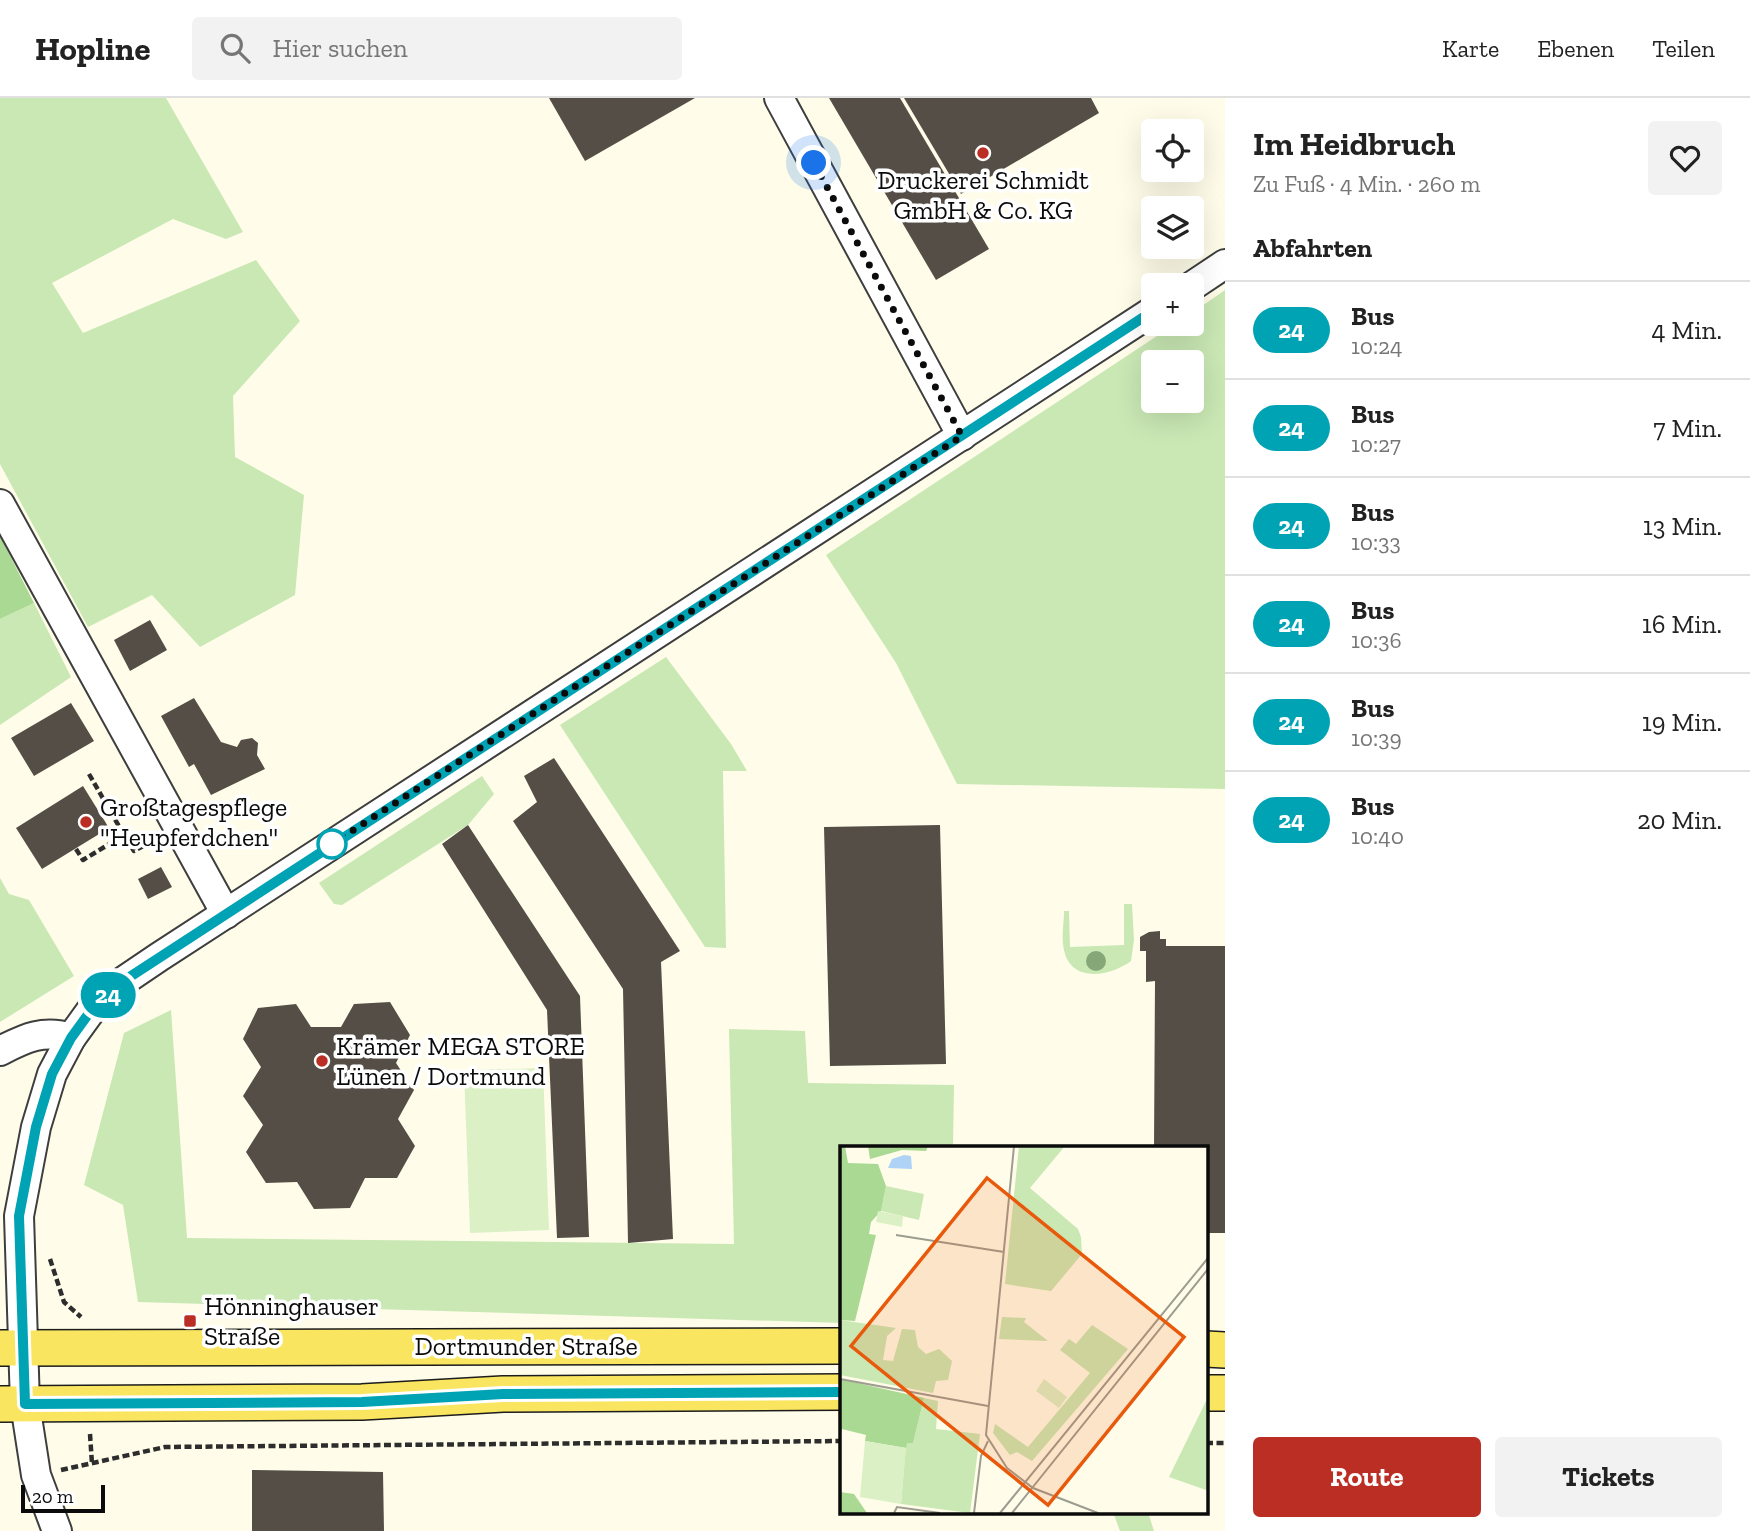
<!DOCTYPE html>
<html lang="de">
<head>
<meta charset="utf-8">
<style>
  body { margin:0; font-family:"Zilla Slab",serif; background:#f2f2f2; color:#222; height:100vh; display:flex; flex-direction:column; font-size:26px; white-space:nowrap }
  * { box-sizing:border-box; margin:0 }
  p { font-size:23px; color:#767676 }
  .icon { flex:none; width:38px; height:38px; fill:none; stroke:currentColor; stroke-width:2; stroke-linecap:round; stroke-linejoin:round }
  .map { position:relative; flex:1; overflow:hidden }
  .panel { display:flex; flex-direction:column; background:#fff; width:525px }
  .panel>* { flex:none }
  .badge { padding:0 14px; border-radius:23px; font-size:24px; line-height:46px }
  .tools { position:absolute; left:1141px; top:21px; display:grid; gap:14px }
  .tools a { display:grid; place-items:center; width:63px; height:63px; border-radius:7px; background:#fff; box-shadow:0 7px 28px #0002; font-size:35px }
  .scale { position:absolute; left:21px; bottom:18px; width:84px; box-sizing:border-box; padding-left:7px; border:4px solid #0b0b0b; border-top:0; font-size:19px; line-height:24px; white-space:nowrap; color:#0b0b0b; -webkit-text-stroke:5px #fff; paint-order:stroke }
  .you { position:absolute; width:35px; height:35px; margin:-18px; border:5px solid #fff; border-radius:50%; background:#1a73e8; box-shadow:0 0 0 10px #1a73e833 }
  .map>.badge { position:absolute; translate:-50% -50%; box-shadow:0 0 0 4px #fff }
  h2 { padding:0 28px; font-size:26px; line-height:63px }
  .round { display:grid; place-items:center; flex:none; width:74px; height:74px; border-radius:7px; background:#f2f2f2 }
  .head { display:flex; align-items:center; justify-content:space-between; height:119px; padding:0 28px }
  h1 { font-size:33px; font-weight:700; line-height:52px }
  .button { display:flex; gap:14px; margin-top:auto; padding:14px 28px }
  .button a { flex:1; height:80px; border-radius:7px; background:#ba2e24; color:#fff; font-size:28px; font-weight:700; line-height:80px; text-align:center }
  .button a+a { background:#f2f2f2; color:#222 }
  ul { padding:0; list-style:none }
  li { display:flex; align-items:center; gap:21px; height:98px; padding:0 28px; border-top:2px solid #e0e0e0 }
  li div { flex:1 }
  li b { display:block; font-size:26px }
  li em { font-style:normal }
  li .badge { min-width:77px; font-weight:700; text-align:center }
  header { display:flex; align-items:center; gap:42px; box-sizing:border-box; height:98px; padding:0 35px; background:#fff; border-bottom:2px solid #e0e0e0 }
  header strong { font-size:33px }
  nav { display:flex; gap:38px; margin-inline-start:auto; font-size:24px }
  .search { width:490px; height:63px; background:#f2f2f2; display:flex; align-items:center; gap:18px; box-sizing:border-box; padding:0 24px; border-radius:7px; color:#767676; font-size:26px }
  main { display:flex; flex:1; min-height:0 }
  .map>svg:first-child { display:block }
</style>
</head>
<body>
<header>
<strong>Hopline</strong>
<div class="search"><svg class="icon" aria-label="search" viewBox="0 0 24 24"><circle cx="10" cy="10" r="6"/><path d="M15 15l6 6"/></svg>Hier suchen</div>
<nav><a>Karte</a><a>Ebenen</a><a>Teilen</a></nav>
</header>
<main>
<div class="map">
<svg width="1225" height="1433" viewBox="0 0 1225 1433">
  <rect width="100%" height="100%" fill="#fffde9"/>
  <g fill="#c9e8b4" fill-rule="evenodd">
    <path d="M 0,0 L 166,0 L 243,134 L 226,141 L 173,121 L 52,185 L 83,235 L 256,162 L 300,223 L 233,298 L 235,359 L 304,397 L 295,497 L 200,549 L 152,497 L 88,529 L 0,366 Z"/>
    <path d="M 1225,192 L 1225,691 L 957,686 L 896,565 L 826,457 L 1175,226 L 1192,226 L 1192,215 ZM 1192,264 L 1192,303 L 1153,303 L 1153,264 Z"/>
    <path d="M 34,505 L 71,579 L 0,627 L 0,521 Z"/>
    <path d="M 666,559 L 731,646 L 747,673 L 723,673 L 726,850 L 705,849 L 560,627 Z"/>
    <path d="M 482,678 L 494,696 L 468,727 L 342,807 L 334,806 L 319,785 Z"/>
    <path d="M 0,780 L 9,796 L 29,802 L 74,878 L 0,924 Z"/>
    <path d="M 1124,806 L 1132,806 L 1134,842 L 1131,863 C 1111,878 1071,886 1064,852 C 1061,840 1064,825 1064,813 L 1069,813 L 1070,849 L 1124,847 Z"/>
    <path d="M 171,912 L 187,1140 L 734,1146 L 729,931 L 805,933 L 808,985 L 954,987 L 953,1050 L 842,1050 L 842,1225 L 138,1204 L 123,1107 L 84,1087 L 124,935 Z"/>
    <path d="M 1113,1414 L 1148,1414 L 1154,1433 L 1120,1433 Z"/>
  </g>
  <path fill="#aad993" d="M 0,438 L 34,505 L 0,521 Z"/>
  <path fill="#dcf0c6" d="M 543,970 L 549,1132 L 470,1135 L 464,972 Z"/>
  <g fill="#544e47">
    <path d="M 549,0 L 695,0 L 585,63 Z"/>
    <path d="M 829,0 L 900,0 L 989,151 L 936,182 Z"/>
    <path d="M 904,0 L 1091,0 L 1099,15 L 961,96 Z"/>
    <path d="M 150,522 L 167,552 L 130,573 L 114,542 Z"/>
    <path d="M 194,600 L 221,644 L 237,649 L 241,642 L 252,640 L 258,645 L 257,657 L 265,671 L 211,697 L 194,666 L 189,669 L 161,618 Z"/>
    <path d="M 71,605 L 94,643 L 34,678 L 11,640 Z"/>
    <path d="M 554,660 L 680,853 L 661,864 L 673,1141 L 628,1145 L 623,891 L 513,723 L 537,704 L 524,678 Z"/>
    <path d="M 83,688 L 109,730 L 42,771 L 16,730 Z"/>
    <path d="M 468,727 L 580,898 L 589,1139 L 557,1140 L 547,912 L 442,746 Z"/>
    <path d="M 940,727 L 946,966 L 830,968 L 824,729 Z"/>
    <path d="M 161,769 L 172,789 L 148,801 L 138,781 Z"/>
    <path d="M 1160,833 L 1160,841 L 1166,841 L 1166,848 L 1225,848 L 1225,1135 L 1206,1135 L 1206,1050 L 1154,1050 L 1155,883 L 1146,884 L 1146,853 L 1140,853 L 1140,839 L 1149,834 Z"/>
    <path d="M 390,904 L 410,937 L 396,965 L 414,992 L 398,1021 L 415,1048 L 397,1080 L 365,1080 L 350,1110 L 314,1111 L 297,1084 L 266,1085 L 246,1054 L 263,1027 L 243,998 L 261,969 L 243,941 L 258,910 L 296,906 L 311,929 L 341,929 L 354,906 Z"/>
    <path d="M 252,1372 L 383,1374 L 384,1433 L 252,1433 Z"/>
  </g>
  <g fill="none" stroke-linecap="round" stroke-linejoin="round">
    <defs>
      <g id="minor">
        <path d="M 779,0 L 962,338"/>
        <path d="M 1192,188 L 1225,166"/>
        <path d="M 0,406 L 226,816"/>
        <path d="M 0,953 C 25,940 44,931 71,940"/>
        <path d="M 57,1433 L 36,1377 L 25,1306 L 19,1118 L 36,1029 L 52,976 L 71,940 L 92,911 L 125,882 L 159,859 L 1153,213"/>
      </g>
      <g id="major">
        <path d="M 0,1250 L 842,1248"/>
        <path d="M 1206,1251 L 1225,1252"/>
        <path d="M 1206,1295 L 1225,1295"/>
        <path d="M 0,1306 L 362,1304 L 503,1296 L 842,1294"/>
      </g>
    </defs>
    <use href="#minor" stroke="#3e3e3e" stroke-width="32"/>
    <use href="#major" stroke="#1c1c1c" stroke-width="38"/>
    <g stroke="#2d2d2d" stroke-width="4.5" stroke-dasharray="7 3.5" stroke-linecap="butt">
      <path d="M 89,676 L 124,737"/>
      <path d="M 76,751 L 83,762 L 124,737 L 134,753 L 149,745"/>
      <path d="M 50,1161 L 64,1204 L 81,1219"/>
      <path d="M 90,1336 L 92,1366"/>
      <path d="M 1206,1345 L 1225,1345"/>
      <path d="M 61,1372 L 165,1349 L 842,1343"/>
    </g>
    <use href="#minor" stroke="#fff" stroke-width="28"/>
    <use href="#major" stroke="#f9e55f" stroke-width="35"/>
  </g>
  <circle fill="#86a878" cx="1096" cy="863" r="10"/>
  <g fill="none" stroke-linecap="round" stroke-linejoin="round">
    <defs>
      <path id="line" d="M 842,1294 L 503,1296 L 362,1304 L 25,1306 L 19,1118 L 36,1029 L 52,976 L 71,940 L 92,911 L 125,882 L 1153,213"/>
    </defs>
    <use href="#line" stroke="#fff" stroke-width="16"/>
    <use href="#line" stroke="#00a3b4" stroke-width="10"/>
    <path stroke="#0b0b0b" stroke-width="7" stroke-dasharray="0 12.6" d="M 332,746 L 962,338 L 814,65"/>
  </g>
  <g fill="#ba2e24" stroke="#fff" stroke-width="2.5">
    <circle cx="983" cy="55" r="7"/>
    <circle cx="86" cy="724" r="7"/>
    <circle cx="322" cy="963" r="7"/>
    <rect x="183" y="1216" width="14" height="14" rx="3.5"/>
  </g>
  <circle fill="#fff" stroke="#00a3b4" stroke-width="3.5" cx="332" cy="746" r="14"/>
  <g text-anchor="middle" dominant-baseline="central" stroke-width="7" stroke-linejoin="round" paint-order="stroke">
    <g font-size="26" fill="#0b0b0b" stroke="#fff" text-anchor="start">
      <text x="983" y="82" text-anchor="middle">Druckerei Schmidt<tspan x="983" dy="30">GmbH &amp; Co. KG</tspan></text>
      <text x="100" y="709">Großtagespflege<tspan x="100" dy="30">"Heupferdchen"</tspan></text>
      <text x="336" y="948">Krämer MEGA STORE<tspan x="336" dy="30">Lünen / Dortmund</tspan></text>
      <text x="204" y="1208">Hönninghauser<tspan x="204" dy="30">Straße</tspan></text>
    </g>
    <g font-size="26" fill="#0b0b0b" stroke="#fff">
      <text x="526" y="1248">Dortmunder Straße</text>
    </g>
  </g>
  <g transform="translate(840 1048)">
    <rect width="368" height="368" fill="#fffde9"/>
    <path d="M 179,0 L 225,0 L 190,42 L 238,83 L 241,91 L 242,108 L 211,145 L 165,138 ZM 46,40 L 84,48 L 79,74 L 41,65 ZM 162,171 L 186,172 L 184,176 L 208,195 L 159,193 ZM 0,174 L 56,182 L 47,190 L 43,214 L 53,215 L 62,183 L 75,184 L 78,201 L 86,208 L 99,203 L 112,215 L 108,234 L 96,235 L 93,247 L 0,229 ZM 252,179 L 288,203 L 192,315 L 177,306 L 170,309 L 153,287 L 155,278 L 188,301 L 250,227 L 220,204 L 229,193 L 236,198 ZM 84,252 L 98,255 L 96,283 L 140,288 L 130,367 L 61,358 L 66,297 L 73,297 ZM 367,253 L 368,341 L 366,344 L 329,331 Z" fill="#c9e8b4"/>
    <path d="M 0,0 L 5,0 L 8,17 L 38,18 L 46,40 L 41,65 L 31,76 L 29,88 L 36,89 L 15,175 L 0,174 ZM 28,0 L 88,0 L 86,5 L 62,4 L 30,13 ZM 0,233 L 84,252 L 73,297 L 67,297 L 66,302 L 25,295 L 26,289 L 2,283 L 0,290 ZM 0,346 L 14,348 L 27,367 L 0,367 Z" fill="#aad993"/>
    <path d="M 38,65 L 63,70 L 62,81 L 36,76 ZM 204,233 L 227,251 L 219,262 L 196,245 ZM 25,295 L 66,302 L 61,358 L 20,351 Z" fill="#dcf0c6"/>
    <path d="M 64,9 L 71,10 L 72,23 L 48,22 L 52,13 Z" fill="#aed3f6"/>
    <path fill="none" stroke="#9d9c90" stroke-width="2" d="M 174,0 L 146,289 L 167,322 L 193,342 L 258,367M 56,89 L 164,106M 0,233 L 148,260M 54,367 L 57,361 L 100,367M 134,367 L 141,310 L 148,295M 160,367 L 368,112M 172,367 L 368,123"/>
    <path fill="#e8590c" fill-opacity="0.15" stroke="#e8590c" stroke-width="3.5" d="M 147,32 L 344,191 L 208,359 L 11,200 Z"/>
    <rect width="368" height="368" fill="none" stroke="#0b0b0b" stroke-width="3.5"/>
  </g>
</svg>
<div class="tools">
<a><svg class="icon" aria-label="locate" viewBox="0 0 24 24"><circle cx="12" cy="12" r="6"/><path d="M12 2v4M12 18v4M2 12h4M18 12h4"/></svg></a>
<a><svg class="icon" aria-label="layers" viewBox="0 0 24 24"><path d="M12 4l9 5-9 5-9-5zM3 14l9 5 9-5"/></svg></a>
<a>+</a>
<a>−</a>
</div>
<div class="scale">20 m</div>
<div class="you" style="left:814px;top:65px"></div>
<b class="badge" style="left:108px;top:897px;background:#00a3b4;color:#fff">24</b>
</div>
<section class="panel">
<div class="head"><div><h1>Im Heidbruch</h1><p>Zu Fuß · 4 Min. · 260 m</p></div><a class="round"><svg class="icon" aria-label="heart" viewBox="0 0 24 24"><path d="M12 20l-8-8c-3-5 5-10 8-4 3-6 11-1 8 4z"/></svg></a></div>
<h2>Abfahrten</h2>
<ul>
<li><span class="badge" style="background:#00a3b4;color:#fff">24</span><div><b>Bus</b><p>10:24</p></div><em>4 Min.</em></li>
<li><span class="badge" style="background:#00a3b4;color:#fff">24</span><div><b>Bus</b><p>10:27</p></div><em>7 Min.</em></li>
<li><span class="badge" style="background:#00a3b4;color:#fff">24</span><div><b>Bus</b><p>10:33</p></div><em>13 Min.</em></li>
<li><span class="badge" style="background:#00a3b4;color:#fff">24</span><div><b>Bus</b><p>10:36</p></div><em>16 Min.</em></li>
<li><span class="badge" style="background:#00a3b4;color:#fff">24</span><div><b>Bus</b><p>10:39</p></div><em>19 Min.</em></li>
<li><span class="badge" style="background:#00a3b4;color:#fff">24</span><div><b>Bus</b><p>10:40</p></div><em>20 Min.</em></li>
</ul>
<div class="button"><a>Route</a><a>Tickets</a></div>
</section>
</main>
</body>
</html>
